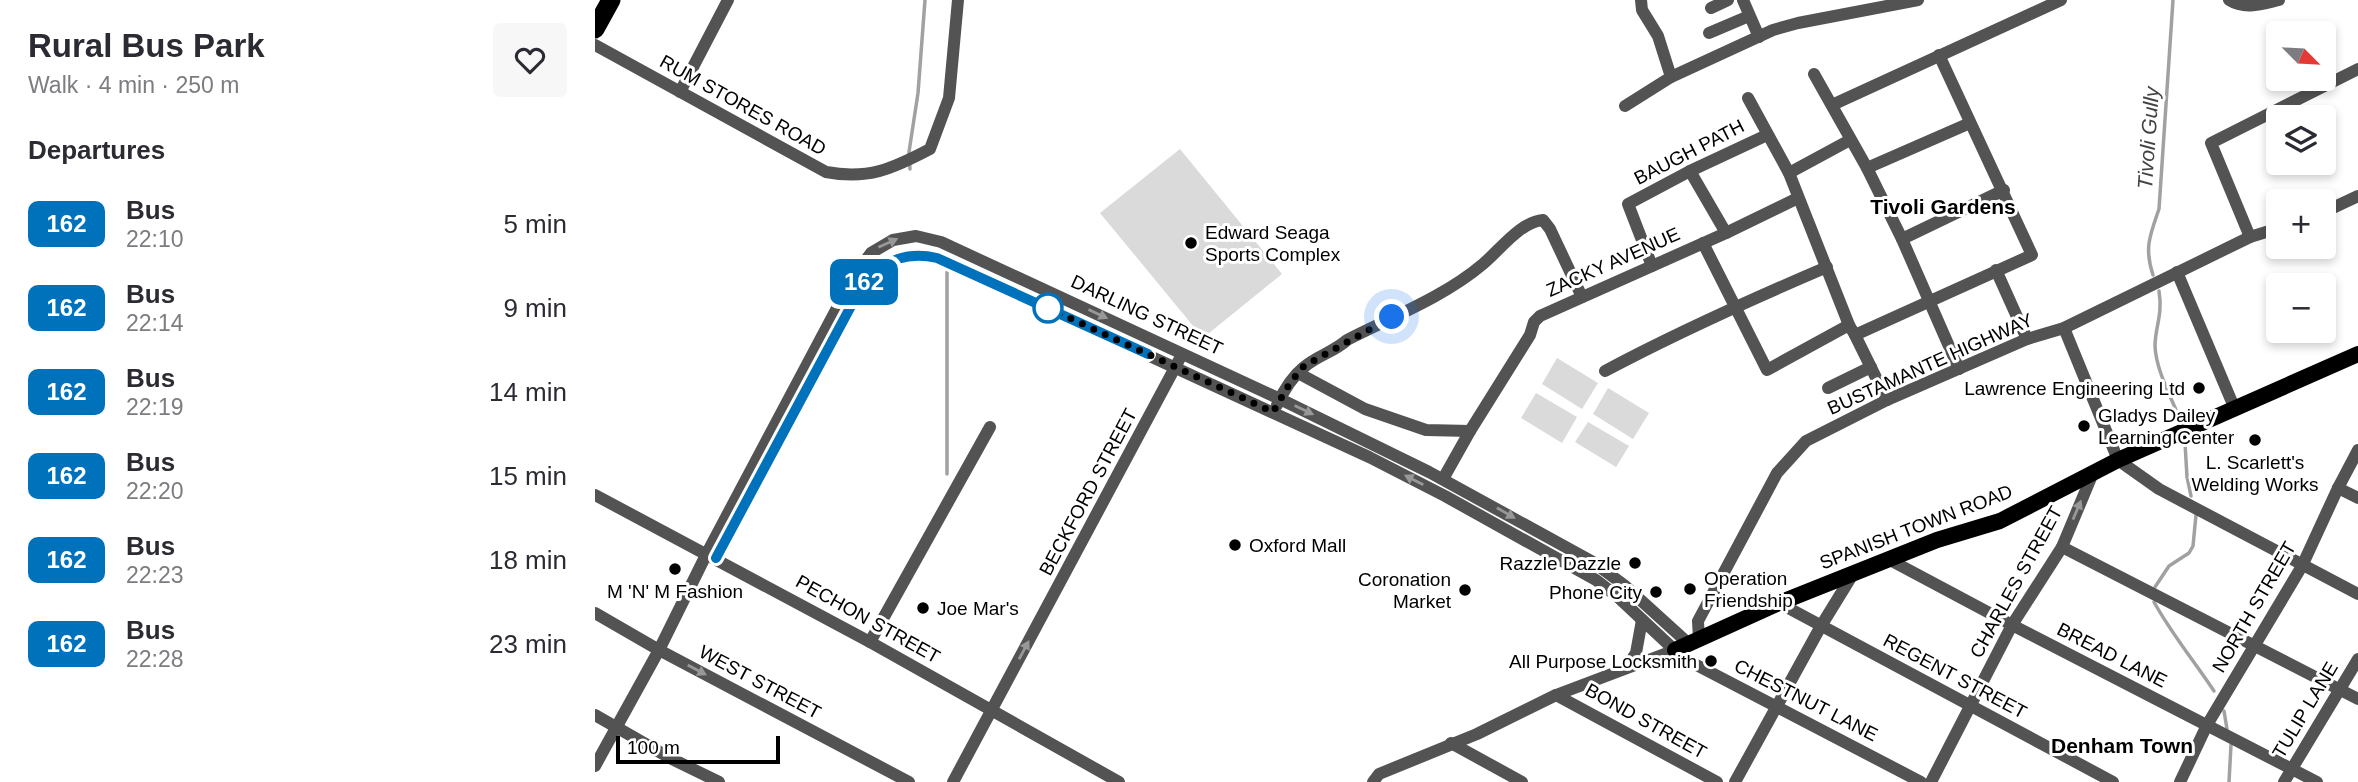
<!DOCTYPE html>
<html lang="en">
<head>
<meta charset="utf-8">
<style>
  body { margin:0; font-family:Arial,sans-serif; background:#f7f7f7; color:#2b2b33; height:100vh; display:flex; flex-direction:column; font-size:26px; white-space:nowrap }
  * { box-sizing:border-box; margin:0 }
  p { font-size:23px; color:#7c7c81 }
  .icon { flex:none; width:38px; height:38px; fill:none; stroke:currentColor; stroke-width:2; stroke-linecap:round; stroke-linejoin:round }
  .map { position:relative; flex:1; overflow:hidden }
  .details { display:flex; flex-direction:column; background:#fff; width:595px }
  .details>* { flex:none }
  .badge { padding:0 14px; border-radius:10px; font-size:24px; line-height:46px }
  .needle { width:46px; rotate:114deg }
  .buttons { position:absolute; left:1671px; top:21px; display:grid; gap:14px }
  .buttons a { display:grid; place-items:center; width:70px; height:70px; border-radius:7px; background:#fff; box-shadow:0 4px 10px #0003; font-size:35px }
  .scale { position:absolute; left:21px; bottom:18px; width:164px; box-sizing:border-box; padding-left:7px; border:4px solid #000; border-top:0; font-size:19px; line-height:24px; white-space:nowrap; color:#000; -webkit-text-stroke:5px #fff; paint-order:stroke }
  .you { position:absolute; width:35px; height:35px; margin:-18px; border:5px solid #fff; border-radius:50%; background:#1a73e8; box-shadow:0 0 0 10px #1a73e833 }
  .map>.badge { position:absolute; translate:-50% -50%; box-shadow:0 0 0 4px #fff }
  h2 { padding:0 28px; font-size:26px; line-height:63px }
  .round { display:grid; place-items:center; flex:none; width:74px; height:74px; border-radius:7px; background:#f7f7f7 }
  .overview { display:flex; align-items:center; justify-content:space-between; height:119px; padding:0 28px }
  h1 { font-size:33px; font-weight:700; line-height:52px }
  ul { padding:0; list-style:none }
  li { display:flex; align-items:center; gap:21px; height:84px; padding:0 28px }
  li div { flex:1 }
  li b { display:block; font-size:26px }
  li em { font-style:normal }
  li .badge { min-width:77px; font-weight:700; text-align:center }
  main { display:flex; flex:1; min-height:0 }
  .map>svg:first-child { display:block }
</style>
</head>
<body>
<main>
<section class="details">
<div class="overview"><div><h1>Rural Bus Park</h1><p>Walk · 4 min · 250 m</p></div><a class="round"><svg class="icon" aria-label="heart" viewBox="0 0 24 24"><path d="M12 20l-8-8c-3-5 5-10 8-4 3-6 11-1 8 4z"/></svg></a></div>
<h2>Departures</h2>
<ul>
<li><span class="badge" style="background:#0072bc;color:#fff">162</span><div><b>Bus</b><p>22:10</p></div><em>5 min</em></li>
<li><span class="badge" style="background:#0072bc;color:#fff">162</span><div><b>Bus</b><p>22:14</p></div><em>9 min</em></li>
<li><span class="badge" style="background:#0072bc;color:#fff">162</span><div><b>Bus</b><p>22:19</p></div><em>14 min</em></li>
<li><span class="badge" style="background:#0072bc;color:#fff">162</span><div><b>Bus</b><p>22:20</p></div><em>15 min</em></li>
<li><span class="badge" style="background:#0072bc;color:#fff">162</span><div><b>Bus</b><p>22:23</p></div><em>18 min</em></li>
<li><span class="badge" style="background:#0072bc;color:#fff">162</span><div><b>Bus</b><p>22:28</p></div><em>23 min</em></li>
</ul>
</section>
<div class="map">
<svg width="1763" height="782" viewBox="0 0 1763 782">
  <rect width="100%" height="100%" fill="#fff"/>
  <g fill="#dadada">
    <path d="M 585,149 L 687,274 L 608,338 L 505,213 Z"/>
    <path d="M 962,358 L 1003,383 L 987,409 L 947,384 Z"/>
    <path d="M 1013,388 L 1054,413 L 1038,439 L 998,414 Z"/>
    <path d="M 941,393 L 982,417 L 967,443 L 926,418 Z"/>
    <path d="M 993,422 L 1034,446 L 1021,467 L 980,442 Z"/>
  </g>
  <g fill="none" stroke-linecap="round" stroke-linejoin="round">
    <g stroke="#a1a1a1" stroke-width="3.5">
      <path d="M 315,169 L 314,152 L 323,93 L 330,0"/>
      <path d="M 1558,275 C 1549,248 1555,235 1564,209 L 1578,0"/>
      <path d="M 1564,291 C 1568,315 1560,327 1560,346 C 1561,371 1577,398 1585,420"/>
      <path d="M 1590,443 L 1592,477 L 1596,496"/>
      <path d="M 352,474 L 352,272"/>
      <path d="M 1560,587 L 1574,566 L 1594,553 L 1598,546 L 1601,515"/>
      <path d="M 1559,602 C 1576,633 1599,661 1619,691"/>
      <path d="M 1629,711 L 1632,729"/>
      <path d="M 1634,782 L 1636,745"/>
    </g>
    <g stroke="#535353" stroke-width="12">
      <path d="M 1046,0 L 1047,10 L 1063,36 L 1076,77"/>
      <path d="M 1148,0 L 1164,37"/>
      <path d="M 1634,0 C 1650,10 1667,4 1684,0"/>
      <path d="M 1116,8 L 1133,0"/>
      <path d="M 1114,33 L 1154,16"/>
      <path d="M 0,45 L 231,172 C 273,180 297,169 335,149 L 354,98 L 363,0"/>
      <path d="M 1219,74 L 1272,168 L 1307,239 L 1364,369"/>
      <path d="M 85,92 L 133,0"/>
      <path d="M 1153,98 L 1194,173 L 1254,325"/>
      <path d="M 1237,105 L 1466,0"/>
      <path d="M 1030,106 L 1076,77 L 1178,30 L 1203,23 L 1323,0"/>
      <path d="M 1272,168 L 1375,123"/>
      <path d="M 1095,171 L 1131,233"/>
      <path d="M 1194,173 L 1255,140"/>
      <path d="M 1729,212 L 1763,196"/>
      <path d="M 1655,237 L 1616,143 L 1763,69"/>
      <path d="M 1307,239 L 1409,190"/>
      <path d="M 1108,243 L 1172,370 L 1254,325 L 1260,335 L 1437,255 L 1344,55"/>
      <path d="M 1057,266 L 1033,204 L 1095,171 L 1172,135"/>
      <path d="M 1401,270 L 1432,339"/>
      <path d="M 1582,272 L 1639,407"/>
      <path d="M 1469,328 L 1523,460 L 1564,489 L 1763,594"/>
      <path d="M 1260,335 L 1292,400"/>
      <path d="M 1010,371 C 1083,332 1157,299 1232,267"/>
      <path d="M 703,373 L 770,409 L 831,430 L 875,431"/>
      <path d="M 1233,388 L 1276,367"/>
      <path d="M 682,405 C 688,392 697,377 708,368 C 721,356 739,352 752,340 C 797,317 849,297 888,264 C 905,250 925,222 948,220 L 955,229 L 987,297"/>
      <path d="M 848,479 L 875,431 L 935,335 L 939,322 L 945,316 L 1131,233 L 1203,198"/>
      <path d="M 1743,488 L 1763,498"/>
      <path d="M 0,495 L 275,642 L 524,782"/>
      <path d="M 1467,547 L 1763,699"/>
      <path d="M 121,558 L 270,280 L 289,264 L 302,258 L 318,255 L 342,258 L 774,457 L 850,496 L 1001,580 L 1023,597 L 1088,658 L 1326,782"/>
      <path d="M 1295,560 L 1417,625 L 1722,782"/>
      <path d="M 1184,603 L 1518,782"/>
      <path d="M 0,613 L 64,650 L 314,782"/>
      <path d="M 1104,640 L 1103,621 L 1182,473 L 1211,441 L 1292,400 L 1432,339 L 1469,328 L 1655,237 L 1684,228"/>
      <path d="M 275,642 L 395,427"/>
      <path d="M 1031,668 L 1041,653 L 1047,620"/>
      <path d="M 961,695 L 1122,782"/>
      <path d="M 0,715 L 75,758 L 124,782"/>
      <path d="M 856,743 L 927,782"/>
      <path d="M 0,766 L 64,650 L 112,553 L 259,276 L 276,253 L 298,240 L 321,236 L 346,242 L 685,399 L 834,472 L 998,562 L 1029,585 L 1094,644"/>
      <path d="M 358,782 L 584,360"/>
      <path d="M 778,782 L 784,774 L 882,734 L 961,695 L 1080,650"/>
      <path d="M 1140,782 L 1226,626 L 1258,574"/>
      <path d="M 1336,782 L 1417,625 L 1467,547 L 1498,473"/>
      <path d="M 1585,782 L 1612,725 L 1707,566 L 1743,488 L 1763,450"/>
      <path d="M 1689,782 L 1763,659"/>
    </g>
    <path stroke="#000" stroke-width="16" d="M 1080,650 L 1184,603 L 1342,540 L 1405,521 L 1523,460 L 1763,354"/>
    <path stroke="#000" stroke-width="19" d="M 0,29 L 16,0"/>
  </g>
  <defs><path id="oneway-solid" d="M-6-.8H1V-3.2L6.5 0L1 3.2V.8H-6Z" transform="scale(1.75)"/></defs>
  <g fill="#989898">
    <use href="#oneway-solid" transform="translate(293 243) rotate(-24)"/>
    <use href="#oneway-solid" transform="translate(503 314) rotate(25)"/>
    <use href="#oneway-solid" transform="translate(709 410) rotate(26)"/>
    <use href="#oneway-solid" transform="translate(819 480) rotate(-153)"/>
    <use href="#oneway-solid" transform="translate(1482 510) rotate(-67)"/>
    <use href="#oneway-solid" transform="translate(911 513) rotate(30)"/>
    <use href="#oneway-solid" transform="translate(429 650) rotate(-62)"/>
    <use href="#oneway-solid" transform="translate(102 670) rotate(28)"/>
  </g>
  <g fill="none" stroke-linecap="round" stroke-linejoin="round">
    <defs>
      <path id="line" d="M 121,558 L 270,280 C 291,260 313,251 342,258 L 553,354"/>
    </defs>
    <use href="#line" stroke="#fff" stroke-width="16"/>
    <use href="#line" stroke="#0072bc" stroke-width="10"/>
    <path stroke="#000" stroke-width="7" stroke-dasharray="0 12.6" d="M 453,308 L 678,412 L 695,383 L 709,366 L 797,317"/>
  </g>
  <g fill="#000" stroke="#fff" stroke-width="2.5">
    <circle cx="596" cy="243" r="7"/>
    <circle cx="1604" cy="388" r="7"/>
    <circle cx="1489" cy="426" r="7"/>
    <circle cx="1660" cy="440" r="7"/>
    <circle cx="640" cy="545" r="7"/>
    <circle cx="1040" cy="563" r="7"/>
    <circle cx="80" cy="569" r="7"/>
    <circle cx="1095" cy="589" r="7"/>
    <circle cx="870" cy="590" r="7"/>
    <circle cx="1061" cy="592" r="7"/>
    <circle cx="328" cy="608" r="7"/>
    <circle cx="1116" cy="661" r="7"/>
  </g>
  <circle fill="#fff" stroke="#0072bc" stroke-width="3.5" cx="453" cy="308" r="14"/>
  <g text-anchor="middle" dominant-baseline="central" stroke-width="6" stroke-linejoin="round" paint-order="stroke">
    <g font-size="19" fill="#000" stroke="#fff">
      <text transform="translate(148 105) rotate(29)">RUM STORES ROAD</text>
      <text transform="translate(1094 152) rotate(-27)">BAUGH PATH</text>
      <text transform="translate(1018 262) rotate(-24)">ZACKY AVENUE</text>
      <text transform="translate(552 315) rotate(25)">DARLING STREET</text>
      <text transform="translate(1335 364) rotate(-24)">BUSTAMANTE HIGHWAY</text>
      <text transform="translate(493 492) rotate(-62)">BECKFORD STREET</text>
      <text transform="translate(1321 527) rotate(-21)">SPANISH TOWN ROAD</text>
      <text transform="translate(1421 582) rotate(-61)">CHARLES STREET</text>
      <text transform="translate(1659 607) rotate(-60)">NORTH STREET</text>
      <text transform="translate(273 619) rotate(29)">PECHON STREET</text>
      <text transform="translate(1517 655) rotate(27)">BREAD LANE</text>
      <text transform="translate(1360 676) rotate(28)">REGENT STREET</text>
      <text transform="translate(165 682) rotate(28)">WEST STREET</text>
      <text transform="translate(1211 700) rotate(27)">CHESTNUT LANE</text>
      <text transform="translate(1710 710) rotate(-59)">TULIP LANE</text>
      <text transform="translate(1051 721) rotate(29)">BOND STREET</text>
    </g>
    <g font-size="19" fill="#000" stroke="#fff" text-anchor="start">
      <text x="610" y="232">Edward Seaga<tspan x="610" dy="22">Sports Complex</tspan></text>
      <text x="1590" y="388" text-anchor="end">Lawrence Engineering Ltd</text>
      <text x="1503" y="415">Gladys Dailey<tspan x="1503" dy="22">Learning Center</tspan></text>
      <text x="1660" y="462" text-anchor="middle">L. Scarlett's<tspan x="1660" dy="22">Welding Works</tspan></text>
      <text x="654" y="545">Oxford Mall</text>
      <text x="1026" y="563" text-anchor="end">Razzle Dazzle</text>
      <text x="1109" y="578">Operation<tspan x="1109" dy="22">Friendship</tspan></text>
      <text x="856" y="579" text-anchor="end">Coronation<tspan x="856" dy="22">Market</tspan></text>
      <text x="80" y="591" text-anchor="middle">M 'N' M Fashion</text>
      <text x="1047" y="592" text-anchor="end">Phone City</text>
      <text x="342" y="608">Joe Mar's</text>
      <text x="1102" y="661" text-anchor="end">All Purpose Locksmith</text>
    </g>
    <g font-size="21" font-style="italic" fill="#424242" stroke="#fff">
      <text transform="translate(1553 138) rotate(-86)">Tivoli Gully</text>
    </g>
    <g font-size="21" font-weight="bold" fill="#000" stroke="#fff">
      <text x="1348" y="206">Tivoli Gardens</text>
      <text x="1527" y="745">Denham Town</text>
    </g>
  </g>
</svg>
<div class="buttons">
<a><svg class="needle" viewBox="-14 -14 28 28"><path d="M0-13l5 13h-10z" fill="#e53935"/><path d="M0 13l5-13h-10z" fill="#7c7c81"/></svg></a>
<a><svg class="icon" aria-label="layers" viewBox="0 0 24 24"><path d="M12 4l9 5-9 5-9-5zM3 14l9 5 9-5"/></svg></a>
<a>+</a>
<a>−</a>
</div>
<div class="scale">100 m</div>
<div class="you" style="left:797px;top:317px"></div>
<b class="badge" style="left:269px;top:282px;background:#0072bc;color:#fff">162</b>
</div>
</main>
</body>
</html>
